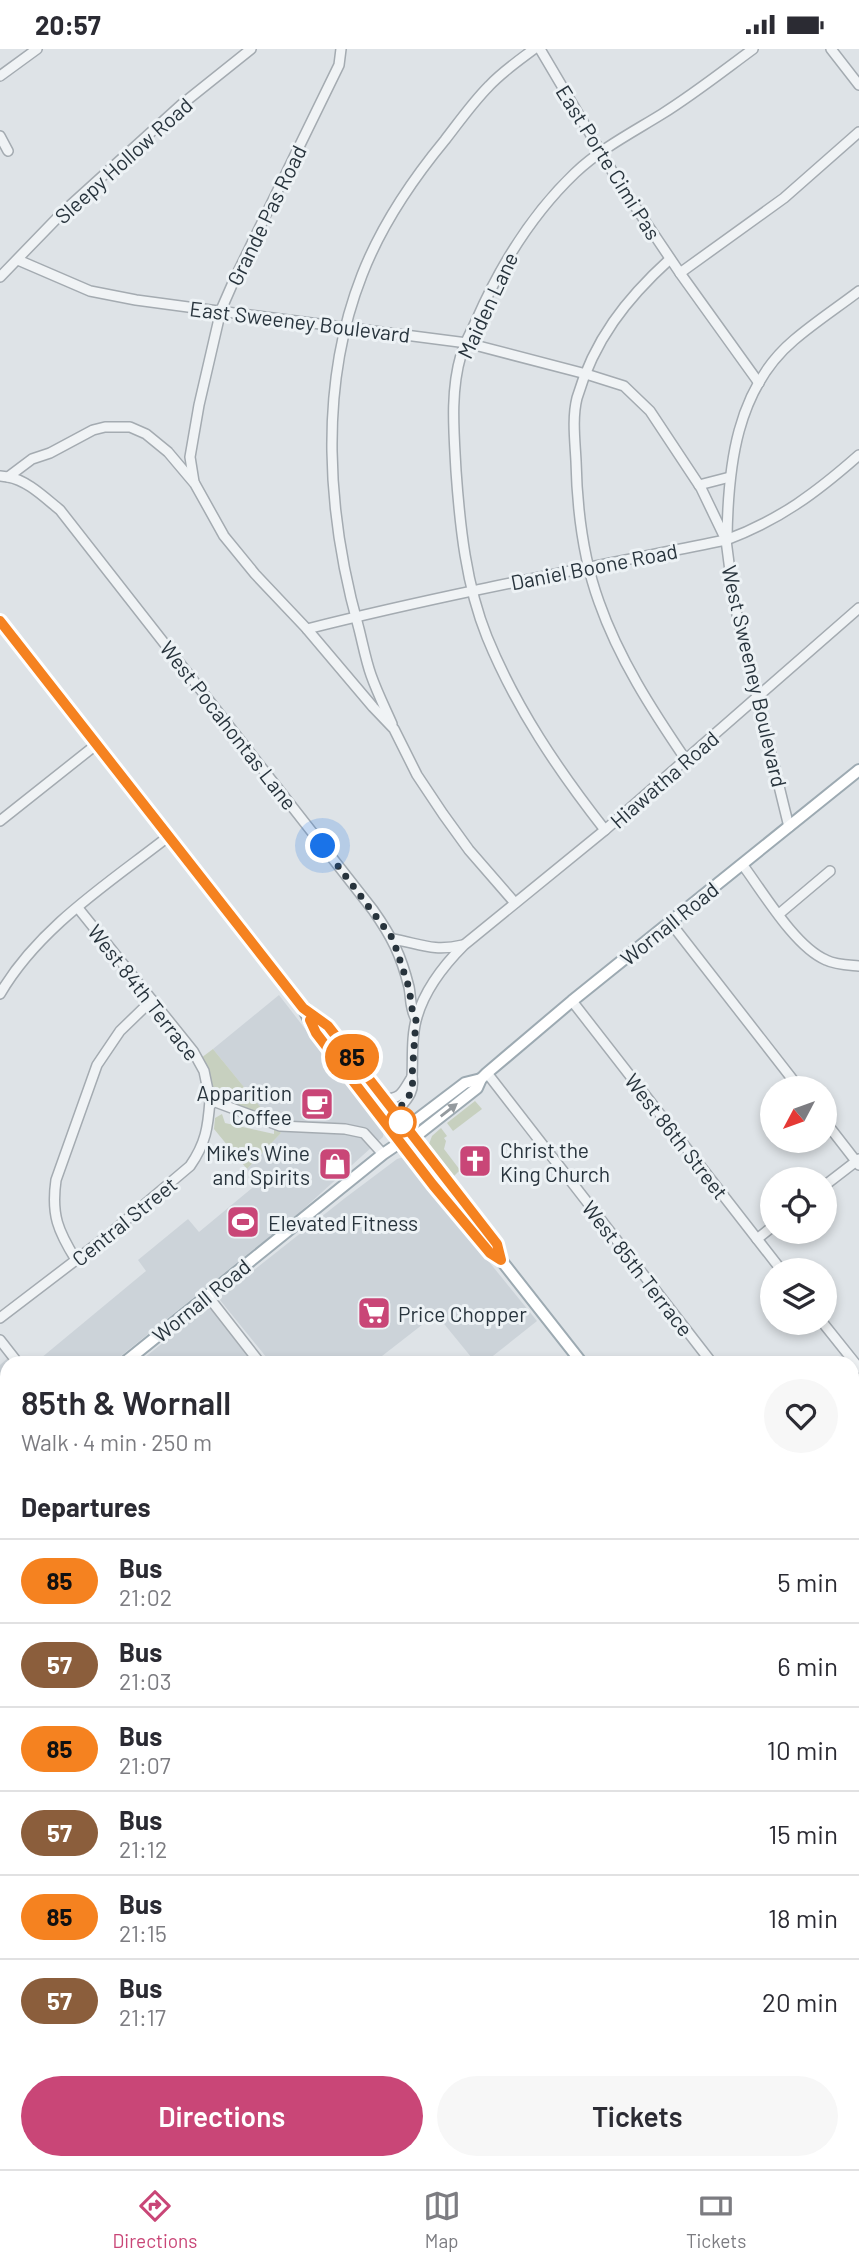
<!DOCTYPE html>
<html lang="en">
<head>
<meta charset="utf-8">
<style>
  body { margin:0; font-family:Barlow,sans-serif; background:#f7f7f7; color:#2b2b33; height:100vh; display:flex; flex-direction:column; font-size:26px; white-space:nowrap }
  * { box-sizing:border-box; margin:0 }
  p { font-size:23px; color:#7c7c81 }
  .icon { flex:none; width:38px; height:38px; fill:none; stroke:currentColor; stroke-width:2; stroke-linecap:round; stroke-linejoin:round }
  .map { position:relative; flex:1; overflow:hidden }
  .details { position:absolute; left:0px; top:1307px; width:859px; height:814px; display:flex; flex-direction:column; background:#fff; border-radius:21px 21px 0 0; box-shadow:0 4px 10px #0003 }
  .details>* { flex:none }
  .badge { padding:0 14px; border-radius:23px; font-size:24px; line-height:46px }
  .needle { width:46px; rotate:229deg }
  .buttons { position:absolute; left:760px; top:1027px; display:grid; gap:14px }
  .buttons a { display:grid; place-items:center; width:77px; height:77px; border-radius:50%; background:#fff; box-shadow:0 4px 10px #0003; font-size:35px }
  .you { position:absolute; width:35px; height:35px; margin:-18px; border:5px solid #fff; border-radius:50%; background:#1a73e8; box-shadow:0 0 0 10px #1a73e833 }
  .map>.badge { position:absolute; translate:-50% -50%; box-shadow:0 0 0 4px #fff }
  h2 { padding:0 21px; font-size:26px; line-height:63px }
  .round { display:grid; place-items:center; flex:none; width:74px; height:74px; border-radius:37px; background:#f7f7f7 }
  .overview { display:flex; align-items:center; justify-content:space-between; height:119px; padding:0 21px }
  h1 { font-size:33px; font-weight:600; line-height:52px }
  .primary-button { display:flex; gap:14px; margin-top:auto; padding:14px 21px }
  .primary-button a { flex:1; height:80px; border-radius:42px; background:#c94677; color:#fff; font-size:28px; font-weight:600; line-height:80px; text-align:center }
  .primary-button a+a { background:#f7f7f7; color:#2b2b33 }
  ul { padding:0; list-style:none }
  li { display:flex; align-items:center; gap:21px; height:84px; padding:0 21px; border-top:2px solid #e1e1e2 }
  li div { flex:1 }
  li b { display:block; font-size:26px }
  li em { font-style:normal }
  li .badge { min-width:77px; font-weight:700; text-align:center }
  .status { display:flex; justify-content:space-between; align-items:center; height:49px; padding:0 35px; background:#fff; direction:ltr }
  .status svg { height:19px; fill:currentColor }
  .dock { display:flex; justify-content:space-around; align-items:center; height:98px; border-top:2px solid #e1e1e2; background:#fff; font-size:19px; color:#7c7c81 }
  .dock a { display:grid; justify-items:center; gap:4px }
  .dock .selected { color:#c94677 }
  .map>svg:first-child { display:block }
</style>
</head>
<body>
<div class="status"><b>20:57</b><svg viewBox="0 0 49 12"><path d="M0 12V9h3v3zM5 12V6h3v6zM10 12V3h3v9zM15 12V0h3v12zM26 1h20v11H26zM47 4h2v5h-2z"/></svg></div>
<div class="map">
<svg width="859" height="2120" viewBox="0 0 859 2120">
  <rect width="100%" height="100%" fill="#dee3e7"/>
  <g fill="#ccd3d9">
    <path d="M 279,946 L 384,1082 L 383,1088 L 300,1163 L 112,1314 L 35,1314 L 146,1222 L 138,1211 L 188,1170 L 199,1183 L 258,1134 L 247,1120 L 281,1084 L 213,1000 Z"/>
    <path d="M 404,1108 L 537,1272 L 484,1314 L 476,1314 L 436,1265 L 373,1314 L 271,1314 L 220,1251 L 221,1247 L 345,1149 L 397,1110 Z"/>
    <path d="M 207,1258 L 211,1259 L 254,1314 L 138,1314 Z"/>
    <path d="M 8,1309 L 12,1314 L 7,1314 L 7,1400 L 0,1406 L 0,1316 Z"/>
    <path d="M 7,1422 L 7,1620 L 0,1626 L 0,1428 Z"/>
  </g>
  <g fill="#c7d0bf">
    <path d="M 213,1000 L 266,1065 L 224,1053 L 215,1043 L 201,1009 Z"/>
    <path d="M 475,1052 L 482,1060 L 453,1082 L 447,1074 Z"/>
    <path d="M 222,1065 L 225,1074 L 274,1085 L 274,1078 L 276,1078 L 281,1084 L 247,1120 L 214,1080 L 215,1069 Z"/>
    <path d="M 441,1079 L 447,1087 L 444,1089 L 446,1092 L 444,1100 L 460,1121 L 454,1127 L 429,1095 L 432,1087 Z"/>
  </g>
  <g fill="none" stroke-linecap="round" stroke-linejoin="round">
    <defs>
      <g id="minor">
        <path d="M 540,0 L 618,132 L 680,224 L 759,334"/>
        <path d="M 831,0 L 859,36"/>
        <path d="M 0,27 L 37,0"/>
        <path d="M 0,87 L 8,102"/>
        <path d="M 670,210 C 626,250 594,291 577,349 C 572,369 575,392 576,412 C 577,459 583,509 599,553 C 619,610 652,661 686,711"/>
        <path d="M 18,211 L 90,242 L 136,251 L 203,260 L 467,294 L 586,325 L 624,337 L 650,362 L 701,439 L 726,491 L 734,553 L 789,778"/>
        <path d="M 680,224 L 784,149 L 859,83"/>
        <path d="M 0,228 L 64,162 L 181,56 L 251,0"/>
        <path d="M 0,427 L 8,428 L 32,410 L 50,404 L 93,381 L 105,378 L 130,378 L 146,385 L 168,403 L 195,435 L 224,487 L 255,525 L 307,580 L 373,658 L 394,680 L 417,726 L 443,765 L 469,801 L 515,854"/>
        <path d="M 8,428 C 27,431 45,449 60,461 L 373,861 C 392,888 401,906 409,938 C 411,948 410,961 416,970"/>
        <path d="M 194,433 L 190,408 L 199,356 L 221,261 L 235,229 L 339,16 L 341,0"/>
        <path d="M 699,436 L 730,428"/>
        <path d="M 727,489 C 728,418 736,340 794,291 C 815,273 838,258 859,242"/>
        <path d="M 307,580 C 446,545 586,519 726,491 C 780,471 817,443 859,406"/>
        <path d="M 392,675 C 385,659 377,643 371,626 C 366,612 363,596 359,580 C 327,466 318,338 362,226 C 381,177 412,131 445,91 C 459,73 473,53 489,37 C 502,23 518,12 534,0"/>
        <path d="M 0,772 L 97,695"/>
        <path d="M 605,781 C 558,721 516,659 487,588 C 466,536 460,478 456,422 C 454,384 450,343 461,306 C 464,295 471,283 476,272 C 500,217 531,166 575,124 C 600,100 633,83 662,65 C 694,45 723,22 753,0"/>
        <path d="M 742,815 C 763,843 795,898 826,911 C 836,916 848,916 859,917"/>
        <path d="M 78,859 L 193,1002 L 204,1022 L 210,1051 L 280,1077 L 345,1080 L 364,1084 L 383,1105"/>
        <path d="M 779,865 L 830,822"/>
        <path d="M 670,873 L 800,1040"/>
        <path d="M 393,890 C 421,895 433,903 463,896"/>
        <path d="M 0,945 C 39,878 109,834 169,787"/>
        <path d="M 572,952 L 782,1222"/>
        <path d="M 487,1024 L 712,1314"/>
        <path d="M 384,1050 C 402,1050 403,1042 412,1028"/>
        <path d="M 395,1065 C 404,1052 415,1046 412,1028 C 413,1010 411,986 417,968 C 425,940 443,917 464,896 L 605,781 L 859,559"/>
        <path d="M 824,1071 L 859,1116"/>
        <path d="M 824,1137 L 859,1110"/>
        <path d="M 757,1190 L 772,1178"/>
        <path d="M 76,1211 C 58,1182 51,1166 56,1131 L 97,1016 L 120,982 L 152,951"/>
        <path d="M 207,1246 L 260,1314"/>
        <path d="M 0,1269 L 106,1188 L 190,1117 C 206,1094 208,1078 210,1051"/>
        <path d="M 823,1274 L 859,1319"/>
        <path d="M 0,1291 L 18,1314"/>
        <path d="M 852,1424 L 859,1418"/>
        <path d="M 852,1492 L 859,1500"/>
        <path d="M 852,1555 L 859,1550"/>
        <path d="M 852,1695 L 859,1690"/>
        <path d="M 852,1856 L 859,1850"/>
        <path d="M 0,1910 L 7,1905"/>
        <path d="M 852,2014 L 859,2009"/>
        <path d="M 0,2059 L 7,2054"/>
        <path d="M 852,2070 L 859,2079"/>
        <path d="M 123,2120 L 130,2114"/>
        <path d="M 321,2120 L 329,2114"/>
        <path d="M 519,2120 L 527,2114"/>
        <path d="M 722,2120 L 729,2114"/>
      </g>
      <g id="major">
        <path d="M 0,572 L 303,959 L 316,984 L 433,1136 L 490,1204 L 501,1211 L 582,1314"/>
        <path d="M 306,960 L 328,977 L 497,1195 L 501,1211"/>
        <path d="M 411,1086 L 415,1072 L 465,1034 L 481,1030"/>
        <path d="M 124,1314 L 383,1105 L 411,1086 L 421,1083 L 477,1039 L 481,1030 L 487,1024 L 572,952 L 859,721"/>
        <path d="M 0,1413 L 7,1408"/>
        <path d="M 852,1660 L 859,1669"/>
      </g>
    </defs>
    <use href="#minor" stroke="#a4abb1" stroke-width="12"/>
    <use href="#major" stroke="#9daab2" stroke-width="14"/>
    <use href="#minor" stroke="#f0f3f5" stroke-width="9"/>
    <use href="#major" stroke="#fff" stroke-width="10"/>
  </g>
  <defs><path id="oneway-solid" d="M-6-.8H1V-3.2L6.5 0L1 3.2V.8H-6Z" transform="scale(1.75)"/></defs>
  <use fill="#949a9e" href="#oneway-solid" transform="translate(449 1061) rotate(-38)"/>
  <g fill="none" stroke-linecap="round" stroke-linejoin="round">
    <defs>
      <path id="line" d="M 0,572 L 303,959 L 328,977 L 497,1195 L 501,1211 L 490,1204 L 433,1136 L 316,984 L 310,971"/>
    </defs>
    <use href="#line" stroke="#fff" stroke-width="16"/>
    <use href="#line" stroke="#f58220" stroke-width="10"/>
    <path stroke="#28343d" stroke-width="7" stroke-dasharray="0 12.6" d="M 323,797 L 393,890 L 409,939 L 413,966 L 416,970 L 412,1028 C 415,1046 404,1052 395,1065 L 401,1073"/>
  </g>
  <defs>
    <symbol id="cafe-square" viewBox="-11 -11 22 22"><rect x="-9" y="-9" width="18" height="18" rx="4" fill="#c94677" stroke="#edf2f5"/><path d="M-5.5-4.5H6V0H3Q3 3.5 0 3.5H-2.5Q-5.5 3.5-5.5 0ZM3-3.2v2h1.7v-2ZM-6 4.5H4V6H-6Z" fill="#fff"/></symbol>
    <symbol id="church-square" viewBox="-11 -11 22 22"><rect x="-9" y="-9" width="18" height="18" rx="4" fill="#c94677" stroke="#edf2f5"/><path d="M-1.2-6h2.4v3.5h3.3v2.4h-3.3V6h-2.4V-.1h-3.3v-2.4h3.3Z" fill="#fff"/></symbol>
    <symbol id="shop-square" viewBox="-11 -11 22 22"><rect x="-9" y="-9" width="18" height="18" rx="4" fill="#c94677" stroke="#edf2f5"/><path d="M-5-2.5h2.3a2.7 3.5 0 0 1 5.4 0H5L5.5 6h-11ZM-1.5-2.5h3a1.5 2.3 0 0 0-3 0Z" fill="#fff"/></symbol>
    <symbol id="stadium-square" viewBox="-11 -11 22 22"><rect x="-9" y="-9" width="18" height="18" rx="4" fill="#c94677" stroke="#edf2f5"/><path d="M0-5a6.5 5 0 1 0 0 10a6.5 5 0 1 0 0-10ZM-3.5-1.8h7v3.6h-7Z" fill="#fff"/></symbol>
    <symbol id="supermarket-square" viewBox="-11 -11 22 22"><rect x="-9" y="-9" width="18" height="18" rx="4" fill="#c94677" stroke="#edf2f5"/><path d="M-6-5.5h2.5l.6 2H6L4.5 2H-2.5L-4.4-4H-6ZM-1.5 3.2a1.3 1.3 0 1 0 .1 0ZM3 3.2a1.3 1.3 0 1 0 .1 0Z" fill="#fff"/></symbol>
  </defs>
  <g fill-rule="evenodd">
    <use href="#cafe-square" x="298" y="1036" width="38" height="38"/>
    <use href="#church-square" x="456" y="1093" width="38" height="38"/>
    <use href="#shop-square" x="316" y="1096" width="38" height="38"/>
    <use href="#stadium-square" x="224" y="1154" width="38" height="38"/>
    <use href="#supermarket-square" x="355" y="1245" width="38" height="38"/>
  </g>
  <circle fill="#fff" stroke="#f58220" stroke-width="3.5" cx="401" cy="1073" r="14"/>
  <g text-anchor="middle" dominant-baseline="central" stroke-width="6" stroke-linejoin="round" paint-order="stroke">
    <g font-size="21" fill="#28343d" stroke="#edf2f5">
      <text transform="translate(123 111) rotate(-42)">Sleepy Hollow Road</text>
      <text transform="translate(609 113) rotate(58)">East Porte Cimi Pas</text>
      <text transform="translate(266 166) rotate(-64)">Grande Pas Road</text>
      <text transform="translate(487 256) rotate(-65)">Maiden Lane</text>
      <text transform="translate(300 272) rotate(7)">East Sweeney Boulevard</text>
      <text transform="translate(594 517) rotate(-11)">Daniel Boone Road</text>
      <text transform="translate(755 627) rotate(77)">West Sweeney Boulevard</text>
      <text transform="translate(229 676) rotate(52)">West Pocahontas Lane</text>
      <text transform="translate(664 730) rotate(-41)">Hiawatha Road</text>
      <text transform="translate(669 874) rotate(-39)">Wornall Road</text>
      <text transform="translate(144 943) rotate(52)">West 84th Terrace</text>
      <text transform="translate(677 1087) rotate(52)">West 86th Street</text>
      <text transform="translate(124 1172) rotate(-39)">Central Street</text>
      <text transform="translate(638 1219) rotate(52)">West 85th Terrace</text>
      <text transform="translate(201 1251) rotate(-39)">Wornall Road</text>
    </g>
    <g font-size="21" fill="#28343d" stroke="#edf2f5" text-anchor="start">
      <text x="292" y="1043" text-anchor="end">Apparition<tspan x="292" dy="24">Coffee</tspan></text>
      <text x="500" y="1100">Christ the<tspan x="500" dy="24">King Church</tspan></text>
      <text x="310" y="1103" text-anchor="end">Mike's Wine<tspan x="310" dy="24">and Spirits</tspan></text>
      <text x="268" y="1173">Elevated Fitness</text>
      <text x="398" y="1264">Price Chopper</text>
    </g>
  </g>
</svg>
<div class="buttons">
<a><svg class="needle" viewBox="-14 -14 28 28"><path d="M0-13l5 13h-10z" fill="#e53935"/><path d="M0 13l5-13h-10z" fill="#7c7c81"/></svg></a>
<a><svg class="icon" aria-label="locate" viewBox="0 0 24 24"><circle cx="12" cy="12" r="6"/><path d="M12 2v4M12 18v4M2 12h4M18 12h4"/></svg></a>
<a><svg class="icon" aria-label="layers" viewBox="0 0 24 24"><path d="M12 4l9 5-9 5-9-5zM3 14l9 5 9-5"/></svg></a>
</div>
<div class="you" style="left:323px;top:797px"></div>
<b class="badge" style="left:352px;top:1008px;background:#f58220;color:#111">85</b>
<section class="details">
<div class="overview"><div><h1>85th &amp; Wornall</h1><p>Walk · 4 min · 250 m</p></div><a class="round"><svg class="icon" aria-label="heart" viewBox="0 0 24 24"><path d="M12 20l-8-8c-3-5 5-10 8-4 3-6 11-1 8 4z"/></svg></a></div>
<h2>Departures</h2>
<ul>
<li><span class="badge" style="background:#f58220;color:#111">85</span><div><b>Bus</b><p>21:02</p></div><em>5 min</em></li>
<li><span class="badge" style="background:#8b5e3c;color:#fff">57</span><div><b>Bus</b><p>21:03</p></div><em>6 min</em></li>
<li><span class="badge" style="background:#f58220;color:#111">85</span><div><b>Bus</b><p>21:07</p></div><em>10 min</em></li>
<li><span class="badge" style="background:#8b5e3c;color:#fff">57</span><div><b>Bus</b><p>21:12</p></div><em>15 min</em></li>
<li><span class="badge" style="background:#f58220;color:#111">85</span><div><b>Bus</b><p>21:15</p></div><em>18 min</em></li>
<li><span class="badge" style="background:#8b5e3c;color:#fff">57</span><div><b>Bus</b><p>21:17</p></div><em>20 min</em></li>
</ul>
<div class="primary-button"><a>Directions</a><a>Tickets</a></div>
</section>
</div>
<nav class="dock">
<a class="selected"><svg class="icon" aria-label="directions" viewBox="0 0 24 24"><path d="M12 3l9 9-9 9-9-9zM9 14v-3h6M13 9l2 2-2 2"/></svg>Directions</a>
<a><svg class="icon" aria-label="map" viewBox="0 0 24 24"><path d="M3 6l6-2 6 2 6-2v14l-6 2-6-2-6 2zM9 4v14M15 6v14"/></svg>Map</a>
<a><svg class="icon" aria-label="tickets" viewBox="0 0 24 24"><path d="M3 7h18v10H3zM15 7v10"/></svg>Tickets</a>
</nav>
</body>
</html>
